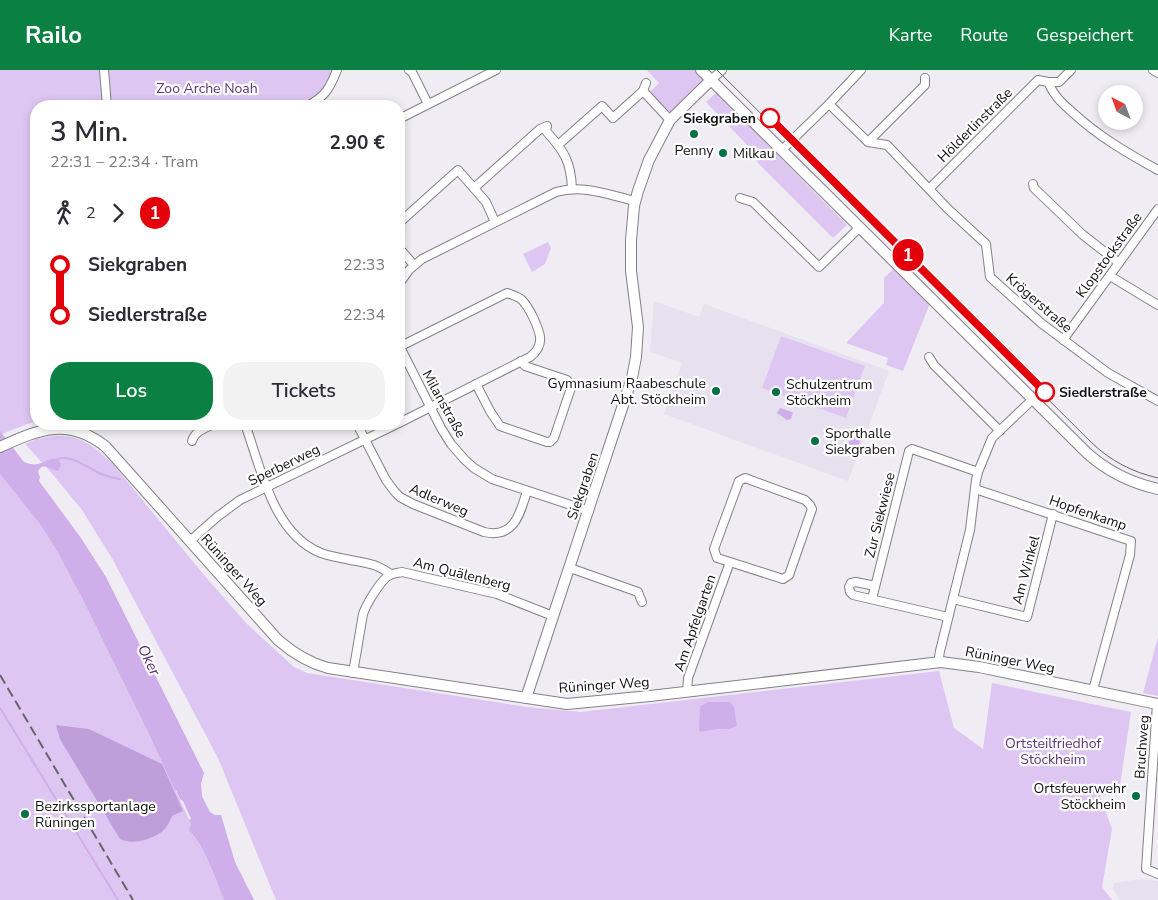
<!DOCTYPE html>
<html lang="de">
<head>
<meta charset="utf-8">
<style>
  body { margin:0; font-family:"Nunito Sans",sans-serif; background:#f2f2f3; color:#2b2b33; height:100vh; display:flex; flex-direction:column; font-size:19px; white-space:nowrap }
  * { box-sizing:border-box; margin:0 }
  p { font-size:16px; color:#7c7c81 }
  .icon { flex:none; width:28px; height:28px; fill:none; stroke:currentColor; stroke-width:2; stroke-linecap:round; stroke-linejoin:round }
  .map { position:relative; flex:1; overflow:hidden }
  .details { position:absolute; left:30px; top:30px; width:375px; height:330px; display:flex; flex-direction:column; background:#fff; border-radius:20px; box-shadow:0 2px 8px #0003 }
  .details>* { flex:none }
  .badge { padding:0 10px; border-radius:16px; font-size:18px; line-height:32px }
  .needle { width:32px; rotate:319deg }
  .fabs { position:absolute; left:1098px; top:15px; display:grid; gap:10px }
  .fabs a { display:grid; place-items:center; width:45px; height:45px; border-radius:50%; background:#fff; box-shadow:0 2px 8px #0003; font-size:25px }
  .map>.badge { position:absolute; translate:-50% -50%; box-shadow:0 0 0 2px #fff }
  .legs { display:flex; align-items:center; gap:8px; height:55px; padding:0 20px; font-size:16px }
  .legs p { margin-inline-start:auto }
  .head { display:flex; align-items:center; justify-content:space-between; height:85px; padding:0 20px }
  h1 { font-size:28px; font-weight:600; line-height:38px }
  .action { display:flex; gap:10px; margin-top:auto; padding:10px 20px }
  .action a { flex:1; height:58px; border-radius:20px; background:#0b8043; color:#fff; font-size:20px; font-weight:600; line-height:58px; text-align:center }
  .action a+a { background:#f2f2f3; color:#2b2b33 }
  ul { padding:0 20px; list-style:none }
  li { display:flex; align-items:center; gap:18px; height:50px; font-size:19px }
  li i { display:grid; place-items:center; width:8px; height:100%; margin:0 6px; background:currentColor }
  li i::after { content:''; width:12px; height:12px; margin:-6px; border:4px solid; border-radius:50%; background:#fff }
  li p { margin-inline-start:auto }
  li:first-child i { background:linear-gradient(#0000 50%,currentColor 0) }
  li:last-child i { background:linear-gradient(currentColor 50%,#0000 0) }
  header { display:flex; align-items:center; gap:30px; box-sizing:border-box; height:70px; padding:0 25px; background:#0b8043; color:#fff }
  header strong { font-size:24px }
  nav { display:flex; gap:28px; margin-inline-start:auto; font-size:18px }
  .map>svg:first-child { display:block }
</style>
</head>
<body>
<header>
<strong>Railo</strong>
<nav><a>Karte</a><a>Route</a><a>Gespeichert</a></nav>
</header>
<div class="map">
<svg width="1158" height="830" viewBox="0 0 1158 830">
  <rect width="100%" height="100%" fill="#efecf3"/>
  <g fill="#e7e0ee">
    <path d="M 654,231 L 699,247 L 704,234 L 889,301 L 848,411 L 664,344 L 682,293 L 650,282 Z"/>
    <path d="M 1141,809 L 1158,811 L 1158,830 L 1120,830 L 1113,819 L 1114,813 Z"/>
  </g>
  <g fill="#dec6f2">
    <path d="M 0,0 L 100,0 L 103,36 L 36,36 L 36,351 L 9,361 L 0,365 Z"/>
    <path d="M 108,0 L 332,0 L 325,17 L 320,23 L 294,36 L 111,36 Z"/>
    <path d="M 647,0 L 696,0 L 706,10 L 671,46 L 649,23 L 659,13 Z"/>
    <path d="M 716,23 L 847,155 L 833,168 L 758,93 L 749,77 L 706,32 Z"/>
    <path d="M 548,172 L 551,178 L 545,194 L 532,202 L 523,184 Z"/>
    <path d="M 895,197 L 930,233 L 903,301 L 886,295 L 888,288 L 846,273 L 884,233 L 884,208 Z"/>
    <path d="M 781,266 L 865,296 L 846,348 L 762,318 Z"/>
    <path d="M 55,366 C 61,366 69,366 75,368 C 90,372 101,383 112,393 L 204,505 L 247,554 L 294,597 L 307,603 L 527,637 L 581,642 L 939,601 L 954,658 L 983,679 L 992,613 L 1131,642 L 1119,722 L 1100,726 L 1112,759 L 1102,817 L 1112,830 L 276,830 L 218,688 L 113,490 L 82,440 L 49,400 L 25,374 L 36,369 Z"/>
    <path d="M 0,404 L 40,454 L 57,481 L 82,528 L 161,688 L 191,754 L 189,760 C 206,780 214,806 224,830 L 0,830 Z"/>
    <path d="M 1158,567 L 1158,626 L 1143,623 Z"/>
  </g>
  <path fill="#bf9eda" d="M 56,655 L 89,659 L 162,694 L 183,741 L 172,746 C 170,752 165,760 160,763 C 149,770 132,775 120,769 L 60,669 Z"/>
  <g fill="#cfaeea">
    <path d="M 780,338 L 792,342 L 793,343 L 791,349 L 787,350 L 777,343 Z"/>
    <path d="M 0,361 L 24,392 C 42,400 46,385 59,390 L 61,395 L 58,401 C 50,400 42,391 38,402 L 40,407 L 39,411 L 81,468 L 106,507 L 204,703 L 201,714 L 202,726 L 210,742 L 215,745 L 221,745 L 235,792 L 254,830 L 224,830 C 214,806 206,779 189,760 L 191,754 L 189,750 L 191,749 L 183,731 L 180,729 L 176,720 L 175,720 L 150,666 L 82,528 L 57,481 L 40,454 L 0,404 Z"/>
    <path d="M 856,363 L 859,364 L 861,366 C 860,372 858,381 852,384 L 848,381 C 846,374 851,368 856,363 Z"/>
    <path d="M 708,632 L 730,632 C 737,638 734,647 737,655 C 731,660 725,659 717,659 C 711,660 706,661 700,662 L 699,660 L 700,639 L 701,636 Z"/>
  </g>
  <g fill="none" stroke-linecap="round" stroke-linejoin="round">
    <g stroke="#cfaeea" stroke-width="2">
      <path d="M 57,389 C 71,384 88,398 101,404 C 107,406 113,408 120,409"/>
      <path d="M 0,638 L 118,830"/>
    </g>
    <defs>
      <g id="minor">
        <path d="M 104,0 L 107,36"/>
        <path d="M 409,0 L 412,2 L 428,34"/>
        <path d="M 1153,0 L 1158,3"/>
        <path d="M 711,10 L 722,0"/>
        <path d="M 1048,12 L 1059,12 L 1071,0"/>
        <path d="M 646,13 L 643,21 L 670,50"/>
        <path d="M 829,34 L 868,72 L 887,75 L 948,139 L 986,174 L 990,207 L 1041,253 L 1108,303 L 1158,331"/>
        <path d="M 307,36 C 325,27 330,18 337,0"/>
        <path d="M 399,49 L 496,0"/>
        <path d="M 868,72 L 925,15 L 925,8"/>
        <path d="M 558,75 L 602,36 L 613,48 L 643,21"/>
        <path d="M 782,80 L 829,34 L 861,0"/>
        <path d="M 1033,114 L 1034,118 L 1083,165 L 1119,193"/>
        <path d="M 474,118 L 540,59 L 547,56 L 546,61 C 564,81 571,91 572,119"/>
        <path d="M 929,119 L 1038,10 L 1048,12 C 1054,26 1061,32 1072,42 C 1098,66 1127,83 1158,100"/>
        <path d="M 740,128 L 753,132 L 819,197 L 860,157"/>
        <path d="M 399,153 L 458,100 L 486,132 L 495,152"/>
        <path d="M 399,178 L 414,195"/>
        <path d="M 1110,206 L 1158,235"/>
        <path d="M 399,214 L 409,200 L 422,189 L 556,122 C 583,114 609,125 635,131"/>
        <path d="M 1063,270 L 1158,139"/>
        <path d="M 399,275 L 441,358 L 451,374 L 465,390 L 474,398 L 492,409 L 589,441"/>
        <path d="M 399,277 L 507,223 C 512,225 518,226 522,230 C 527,235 530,241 533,247 C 540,262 546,275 530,287 L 399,353"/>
        <path d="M 929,287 L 934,295 L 1000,361"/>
        <path d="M 476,314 L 490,341 L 500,356 L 547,372 L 550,372 L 554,368 L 571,318 L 567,310 L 525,296 L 521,291"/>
        <path d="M 245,354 C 261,398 273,464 321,483 C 338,489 356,490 374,495 C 380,497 386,501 391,504"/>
        <path d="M 357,354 L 386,410 L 395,422 L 400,427 L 413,434 L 484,462 C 514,469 520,444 527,421"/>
        <path d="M 192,371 C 195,361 205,358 214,354"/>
        <path d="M 975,419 L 1131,471 L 1130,485 L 1093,620"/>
        <path d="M 190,471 L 217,447 L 240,430 L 397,354"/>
        <path d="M 570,498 L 638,522 L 642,532"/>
        <path d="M 875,516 L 856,512 L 851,513 L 849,517 L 850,522 L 853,525 L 948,547"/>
        <path d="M 872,529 L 909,381 L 912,379 L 978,402"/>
        <path d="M 953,529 L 1027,547 L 1053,444"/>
        <path d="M 941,592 L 939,587 L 940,581 L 970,460 L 976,410 L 978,402 L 992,368 L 1033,329"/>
        <path d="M 353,603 L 363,544 C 366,535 381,509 390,505 C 394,503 398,503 402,502 L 497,524 L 553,546"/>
        <path d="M 687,622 L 688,608 L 730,492 L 717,488 L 714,479 L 739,411 L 745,408 L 805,430 L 810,435 L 812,439 L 789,505 L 783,509 L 730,492"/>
        <path d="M 1158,634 L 1157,634 L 1146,799 L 1158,804"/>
      </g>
      <g id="tertiary">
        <path d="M 701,0 L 1087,383 C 1107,401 1131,413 1158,419"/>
        <path d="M 0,377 C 39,359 69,347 106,377 L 278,570 C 293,583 309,593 328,598 L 567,634 L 650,626 L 941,592 L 979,597 L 1157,634"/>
        <path d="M 526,628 L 632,308 L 636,287 L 638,257 L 631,201 L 631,170 L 634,136 L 638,121 L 649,90 L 670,50 L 711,10"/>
      </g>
    </defs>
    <use href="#minor" stroke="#838086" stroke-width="10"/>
    <use href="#tertiary" stroke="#838086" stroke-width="12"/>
    <use href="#minor" stroke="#fff" stroke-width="8"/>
    <use href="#tertiary" stroke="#fff" stroke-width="10"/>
    <path stroke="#666468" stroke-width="1" d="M 717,0 L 1092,373 C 1111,391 1132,402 1158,408"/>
    <path stroke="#666468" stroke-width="2" stroke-dasharray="10 5" stroke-linecap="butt" d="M 0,605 L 133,830"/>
  </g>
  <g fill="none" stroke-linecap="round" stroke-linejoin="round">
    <defs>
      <path id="line-1" d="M 770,48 L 1045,322"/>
    </defs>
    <use href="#line-1" stroke="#fff" stroke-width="11"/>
    <use href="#line-1" stroke="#e3000b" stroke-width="8"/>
  </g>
  <g fill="#fff" stroke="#e3000b" stroke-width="2.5">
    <circle cx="770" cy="48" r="9"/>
    <circle cx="1045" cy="322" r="9"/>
  </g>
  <g fill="#057047" stroke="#fff" stroke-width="2">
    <circle cx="694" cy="64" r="5"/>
    <circle cx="723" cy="83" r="5"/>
    <circle cx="716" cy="321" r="5"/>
    <circle cx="776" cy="322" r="5"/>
    <circle cx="815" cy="371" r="5"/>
    <circle cx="1136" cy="726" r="5"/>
    <circle cx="25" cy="744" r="5"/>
  </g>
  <g text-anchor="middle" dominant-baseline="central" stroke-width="4.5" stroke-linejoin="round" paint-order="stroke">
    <g font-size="14" fill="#5f357c" stroke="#fff">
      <text x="207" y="18">Zoo Arche Noah</text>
      <text x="1053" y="673">Ortsteilfriedhof<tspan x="1053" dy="16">Stöckheim</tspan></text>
    </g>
    <g font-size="14" font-weight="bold" fill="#111012" stroke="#fff" text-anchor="end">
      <text x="756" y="48">Siekgraben</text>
      <text x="1059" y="322" text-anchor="start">Siedlerstraße</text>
    </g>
    <g font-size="14" fill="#111012" stroke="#fff">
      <text transform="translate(975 55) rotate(-45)">Hölderlinstraße</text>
      <text transform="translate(1109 185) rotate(-54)">Klopstockstraße</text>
      <text transform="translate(1039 233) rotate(41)">Krögerstraße</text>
      <text transform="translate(444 334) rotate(61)">Milanstraße</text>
      <text transform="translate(284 395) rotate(-26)">Sperberweg</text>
      <text transform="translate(583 416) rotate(-71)">Siekgraben</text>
      <text transform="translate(439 430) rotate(23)">Adlerweg</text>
      <text transform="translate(1088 443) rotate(19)">Hopfenkamp</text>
      <text transform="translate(880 445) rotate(-76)">Zur Siekwiese</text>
      <text transform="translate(234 500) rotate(48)">Rüninger Weg</text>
      <text transform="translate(1026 500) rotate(-75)">Am Winkel</text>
      <text transform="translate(462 504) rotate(14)">Am Quälenberg</text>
      <text transform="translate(695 553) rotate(-71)">Am Apfelgarten</text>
      <text transform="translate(1010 590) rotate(11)">Rüninger Weg</text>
      <text transform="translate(604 615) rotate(-4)">Rüninger Weg</text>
      <text transform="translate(1142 677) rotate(-86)">Bruchweg</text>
    </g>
    <g font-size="14" fill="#111012" stroke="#fff" text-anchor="start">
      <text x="694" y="80" text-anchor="middle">Penny</text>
      <text x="733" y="83">Milkau</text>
      <text x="706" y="313" text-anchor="end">Gymnasium Raabeschule<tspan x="706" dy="16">Abt. Stöckheim</tspan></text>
      <text x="786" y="314">Schulzentrum<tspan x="786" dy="16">Stöckheim</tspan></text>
      <text x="825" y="363">Sporthalle<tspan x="825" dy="16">Siekgraben</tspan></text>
      <text x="1126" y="718" text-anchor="end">Ortsfeuerwehr<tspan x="1126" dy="16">Stöckheim</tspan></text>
      <text x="35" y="736">Bezirkssportanlage<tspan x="35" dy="16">Rüningen</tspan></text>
    </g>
    <g font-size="15" font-style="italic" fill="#572d73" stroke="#fff">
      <text transform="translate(149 590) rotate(64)">Oker</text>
    </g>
  </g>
</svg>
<div class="fabs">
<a><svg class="needle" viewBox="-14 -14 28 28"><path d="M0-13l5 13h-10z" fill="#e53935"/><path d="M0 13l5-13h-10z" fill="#7c7c81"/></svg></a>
</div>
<b class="badge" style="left:908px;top:185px;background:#e3000b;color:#fff">1</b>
<section class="details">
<div class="head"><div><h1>3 Min.</h1><p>22:31 – 22:34 · Tram</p></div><b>2.90 €</b></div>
<div class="legs"><svg class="icon" aria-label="walk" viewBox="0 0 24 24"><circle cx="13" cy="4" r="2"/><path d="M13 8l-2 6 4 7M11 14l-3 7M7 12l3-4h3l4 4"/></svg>2<svg class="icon" aria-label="forward" viewBox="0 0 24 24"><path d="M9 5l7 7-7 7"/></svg><b class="badge" style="background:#e3000b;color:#fff">1</b></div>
<ul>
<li><i style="color:#e3000b"></i><b>Siekgraben</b><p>22:33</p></li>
<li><i style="color:#e3000b"></i><b>Siedlerstraße</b><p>22:34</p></li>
</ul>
<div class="action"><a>Los</a><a>Tickets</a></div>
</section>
</div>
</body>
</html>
